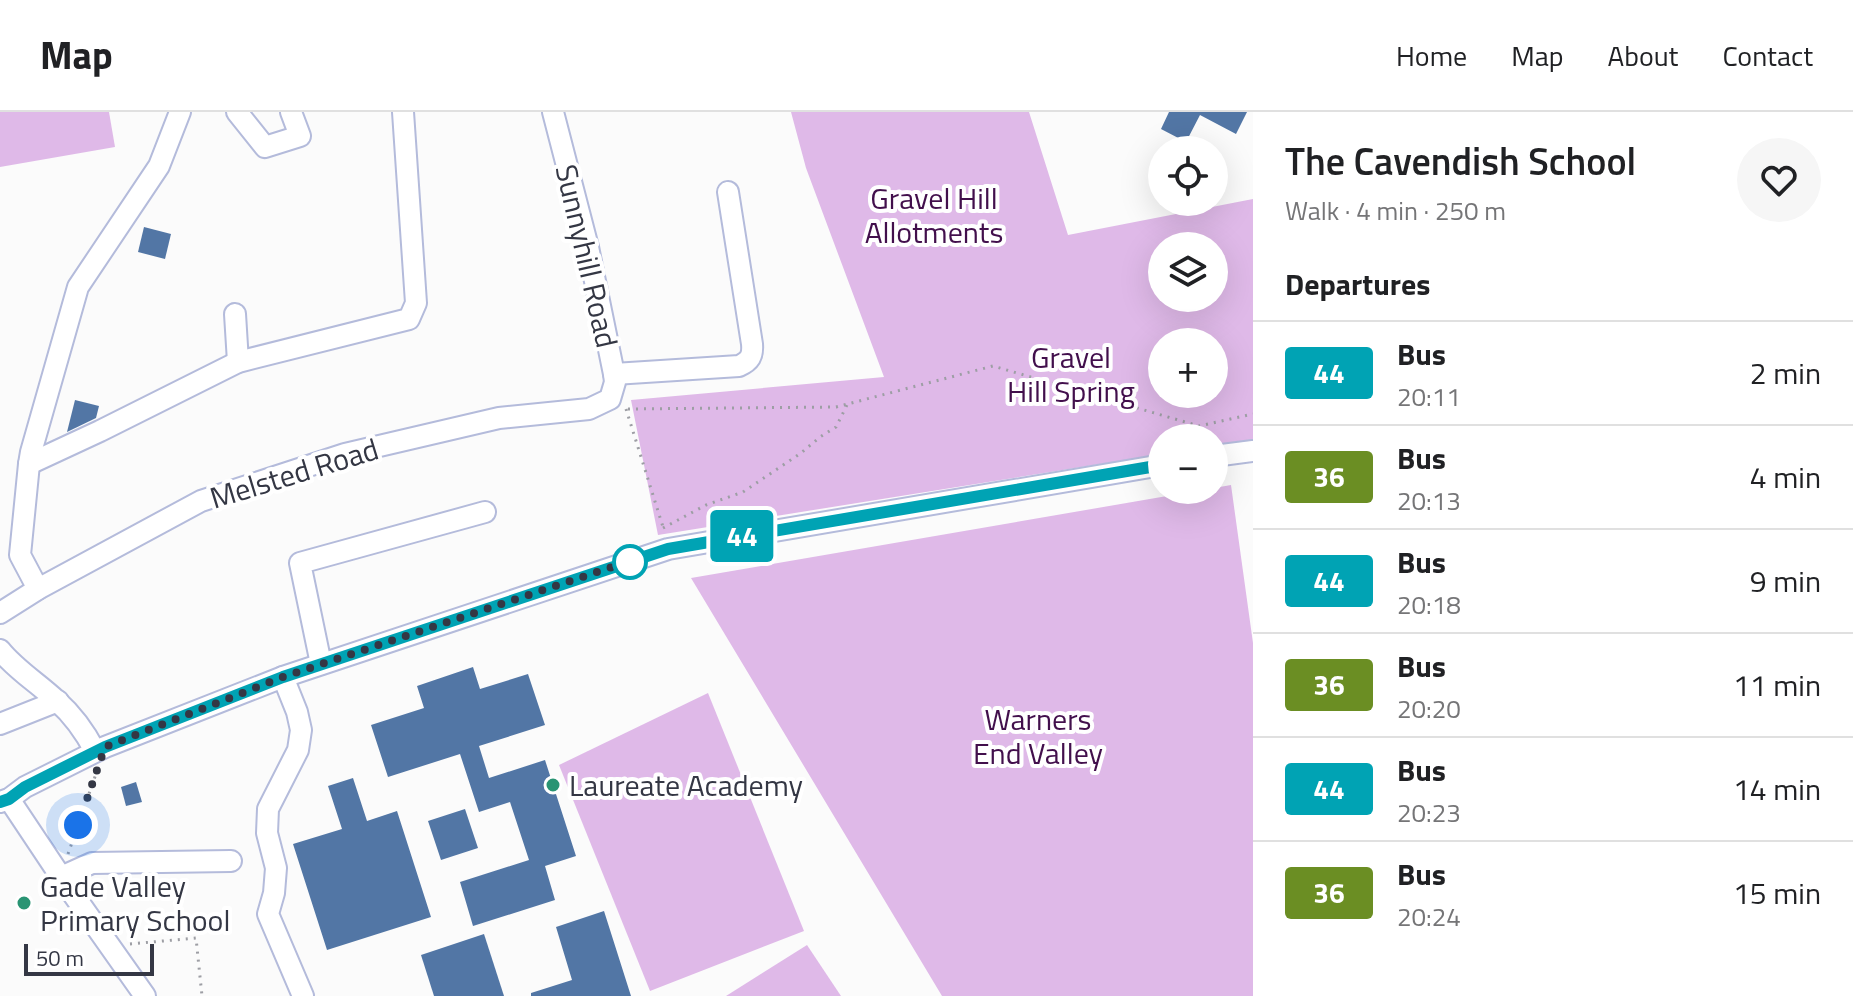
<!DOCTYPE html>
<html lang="en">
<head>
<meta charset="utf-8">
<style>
  body { margin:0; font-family:"Titillium Web",sans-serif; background:#f6f6f6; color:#202124; height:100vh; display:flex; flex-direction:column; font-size:30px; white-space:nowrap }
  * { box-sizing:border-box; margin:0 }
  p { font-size:26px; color:#757577 }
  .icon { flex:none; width:44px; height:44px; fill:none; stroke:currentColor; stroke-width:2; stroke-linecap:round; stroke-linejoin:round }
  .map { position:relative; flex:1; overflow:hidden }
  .details { display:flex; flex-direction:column; background:#fff; width:600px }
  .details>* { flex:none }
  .badge { padding:0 16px; border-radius:6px; font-size:28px; line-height:52px }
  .controls { position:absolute; left:1148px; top:24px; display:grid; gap:16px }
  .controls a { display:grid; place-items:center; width:80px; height:80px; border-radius:50%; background:#fff; box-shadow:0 8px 32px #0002; font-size:40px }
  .scale { position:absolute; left:24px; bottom:20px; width:130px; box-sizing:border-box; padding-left:8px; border:4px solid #343744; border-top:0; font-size:22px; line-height:28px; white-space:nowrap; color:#343744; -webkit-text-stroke:6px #fff; paint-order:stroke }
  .you { position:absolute; width:40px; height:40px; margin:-20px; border:6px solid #fff; border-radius:50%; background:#1a73e8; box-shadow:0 0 0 12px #1a73e833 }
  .map>.badge { position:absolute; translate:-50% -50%; box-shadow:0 0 0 4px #fff }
  h2 { padding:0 32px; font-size:30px; line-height:72px }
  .round { display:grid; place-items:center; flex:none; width:84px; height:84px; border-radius:42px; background:#f6f6f6 }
  .overview { display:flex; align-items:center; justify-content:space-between; height:136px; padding:0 32px }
  h1 { font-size:38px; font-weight:600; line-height:60px }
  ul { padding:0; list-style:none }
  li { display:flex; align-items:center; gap:24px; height:104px; padding:0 32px; border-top:2px solid #e0e0e0 }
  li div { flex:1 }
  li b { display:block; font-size:30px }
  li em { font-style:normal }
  li .badge { min-width:88px; font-weight:700; text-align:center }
  header { display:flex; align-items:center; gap:48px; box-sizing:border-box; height:112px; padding:0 40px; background:#fff; border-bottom:2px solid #e0e0e0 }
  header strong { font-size:38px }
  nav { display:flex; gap:44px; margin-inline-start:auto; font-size:28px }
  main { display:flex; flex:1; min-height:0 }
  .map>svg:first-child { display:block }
</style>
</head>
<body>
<header>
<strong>Map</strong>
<nav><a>Home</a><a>Map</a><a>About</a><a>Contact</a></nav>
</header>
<main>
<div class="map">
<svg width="1253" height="884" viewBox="0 0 1253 884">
  <rect width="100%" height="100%" fill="#fbfbfb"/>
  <g fill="#dfb9e8" fill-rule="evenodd">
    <path d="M 0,0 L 109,0 L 115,35 L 0,55 Z"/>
    <path d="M 791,0 L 1029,0 L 1068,123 L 1253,87 L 1253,328 L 1214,334 L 1214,326 L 1162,326 L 1162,342 L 658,423 L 631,288 L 884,265 L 806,56 ZM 1162,134 L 1214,134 L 1214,186 L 1162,186 ZM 1162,230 L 1214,230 L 1214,282 L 1162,282 Z"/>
    <path d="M 1231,373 L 1253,531 L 1253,884 L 942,884 L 691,466 L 1202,378 L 1214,378 L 1214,376 Z"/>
    <path d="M 708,581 L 804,819 L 650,879 L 559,653 Z"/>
    <path d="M 807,833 L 841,884 L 726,884 Z"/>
  </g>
  <g fill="#5276a5">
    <path d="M 1169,0 L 1247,0 L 1236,22 L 1200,3 L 1186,30 L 1161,17 Z"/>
    <path d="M 144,115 L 171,122 L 165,147 L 138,140 Z"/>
    <path d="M 75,288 L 99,294 L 96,306 L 67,320 Z"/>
    <path d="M 473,555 L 480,577 L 528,562 L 545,613 L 479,634 L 489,666 L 545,648 L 576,744 L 545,754 L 555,788 L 473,814 L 460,770 L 529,748 L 510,690 L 479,700 L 460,642 L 388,665 L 371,613 L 424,596 L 417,574 Z"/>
    <path d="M 353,666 L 367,709 L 397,699 L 431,805 L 327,838 L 293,732 L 342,717 L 328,674 Z"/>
    <path d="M 136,670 L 142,690 L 126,694 L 121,675 Z"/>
    <path d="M 465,697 L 478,736 L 441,748 L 428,709 Z"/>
    <path d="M 604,799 L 631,884 L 531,884 L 531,881 L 572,868 L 556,815 Z"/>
    <path d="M 484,822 L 504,884 L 434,884 L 421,843 Z"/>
  </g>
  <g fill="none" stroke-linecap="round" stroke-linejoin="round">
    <defs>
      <g id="minor">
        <path d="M 237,0 L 265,35 L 300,24 L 291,0"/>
        <path d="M 235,202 L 238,250"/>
        <path d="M 614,262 L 739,254 C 750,249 753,244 752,232 L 728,80"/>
        <path d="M 1214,344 L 1253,339"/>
        <path d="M 29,352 L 100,319 L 238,250 L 409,207 L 416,191 L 403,0"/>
        <path d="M 38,477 L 20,443 L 29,352 L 31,340 L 78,175 L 159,54 L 180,0"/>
        <path d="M 0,501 L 38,477 L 201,389 L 345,342 L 499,306 L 589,297 L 610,287 L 615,270 L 614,262 L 588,135 L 553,0"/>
        <path d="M 0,538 C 16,558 38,571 57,589 C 74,604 85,620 95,639"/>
        <path d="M 321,552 L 300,451 L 485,400"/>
        <path d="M 283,565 L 297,600 L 301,618 L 298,638 L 268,697 L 267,721 L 276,756 L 274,781 L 268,802 L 303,884"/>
        <path d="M 0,612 L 58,589"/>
        <path d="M 9,687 L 61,765 L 145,884"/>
        <path d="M 0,690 L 9,687 L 25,675 L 105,635 L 283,565 L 668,437 L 1162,353"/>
        <path d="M 61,765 L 92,751 L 231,749"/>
      </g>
    </defs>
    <use href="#minor" stroke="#b4bbdb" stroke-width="24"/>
    <g stroke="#9d9ea4" stroke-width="3" stroke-dasharray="2 6" stroke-linecap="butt">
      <path d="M 626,297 L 663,415"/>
      <path d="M 628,297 L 836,295 L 993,254 L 1199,314 L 1253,302"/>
      <path d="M 663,416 L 706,393 L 743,380 L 801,341 L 820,325 L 836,315 L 848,291"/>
      <path d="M 68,742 L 97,659"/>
      <path d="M 130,832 L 196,826 L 202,884"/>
    </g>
    <use href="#minor" stroke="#fff" stroke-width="20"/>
  </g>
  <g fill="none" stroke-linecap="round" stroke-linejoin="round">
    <defs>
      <path id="line" d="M 0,690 L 9,687 L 25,675 L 105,635 L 283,565 L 668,437 L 1162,353"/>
    </defs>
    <use href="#line" stroke="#fff" stroke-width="18"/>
    <use href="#line" stroke="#00a3b4" stroke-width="12"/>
    <path stroke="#343744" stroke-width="8" stroke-dasharray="0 14.4" d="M 78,713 L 105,635 L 283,565 L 639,446 L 630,450"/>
  </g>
  <circle fill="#fff" stroke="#00a3b4" stroke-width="4" cx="630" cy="450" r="16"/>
  <g fill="#299473" stroke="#fff" stroke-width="3">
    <circle cx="553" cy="673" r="8"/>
    <circle cx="24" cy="791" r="8"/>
  </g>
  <g text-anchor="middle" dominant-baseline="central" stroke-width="8" stroke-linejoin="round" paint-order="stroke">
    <g font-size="30" fill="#420f4c" stroke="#fff">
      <text x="934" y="86">Gravel Hill<tspan x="934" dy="34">Allotments</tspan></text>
      <text x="1071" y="245">Gravel<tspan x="1071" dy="34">Hill Spring</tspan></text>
      <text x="1038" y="607">Warners<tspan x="1038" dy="34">End Valley</tspan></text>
    </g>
    <g font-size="30" fill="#343744" stroke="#fff">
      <text transform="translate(587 144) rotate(77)">Sunnyhill Road</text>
      <text transform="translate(294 361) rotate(-17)">Melsted Road</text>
    </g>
    <g font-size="30" fill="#343744" stroke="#fff" text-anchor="start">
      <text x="569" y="673">Laureate Academy</text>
      <text x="40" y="774">Gade Valley<tspan x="40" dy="34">Primary School</tspan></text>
    </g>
  </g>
</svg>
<div class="controls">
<a><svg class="icon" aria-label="locate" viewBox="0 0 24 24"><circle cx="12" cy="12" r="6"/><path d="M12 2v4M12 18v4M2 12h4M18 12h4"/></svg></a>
<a><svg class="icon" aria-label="layers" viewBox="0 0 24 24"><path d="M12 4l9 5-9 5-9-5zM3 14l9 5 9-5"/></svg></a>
<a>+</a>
<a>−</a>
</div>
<div class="scale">50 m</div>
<div class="you" style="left:78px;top:713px"></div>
<b class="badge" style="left:742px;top:424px;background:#00a3b4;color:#fff">44</b>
</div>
<section class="details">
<div class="overview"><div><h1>The Cavendish School</h1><p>Walk · 4 min · 250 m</p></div><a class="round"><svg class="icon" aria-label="heart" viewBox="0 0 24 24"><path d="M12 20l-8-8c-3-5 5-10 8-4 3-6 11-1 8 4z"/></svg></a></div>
<h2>Departures</h2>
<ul>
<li><span class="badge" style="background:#00a3b4;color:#fff">44</span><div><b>Bus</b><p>20:11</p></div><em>2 min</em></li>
<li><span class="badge" style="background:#6b8e23;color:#fff">36</span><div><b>Bus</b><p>20:13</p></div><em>4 min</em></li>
<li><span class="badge" style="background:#00a3b4;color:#fff">44</span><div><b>Bus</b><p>20:18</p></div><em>9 min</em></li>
<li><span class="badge" style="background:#6b8e23;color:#fff">36</span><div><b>Bus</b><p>20:20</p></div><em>11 min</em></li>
<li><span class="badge" style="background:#00a3b4;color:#fff">44</span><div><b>Bus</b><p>20:23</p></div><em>14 min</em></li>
<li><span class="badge" style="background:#6b8e23;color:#fff">36</span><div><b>Bus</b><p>20:24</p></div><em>15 min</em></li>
</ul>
</section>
</main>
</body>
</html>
